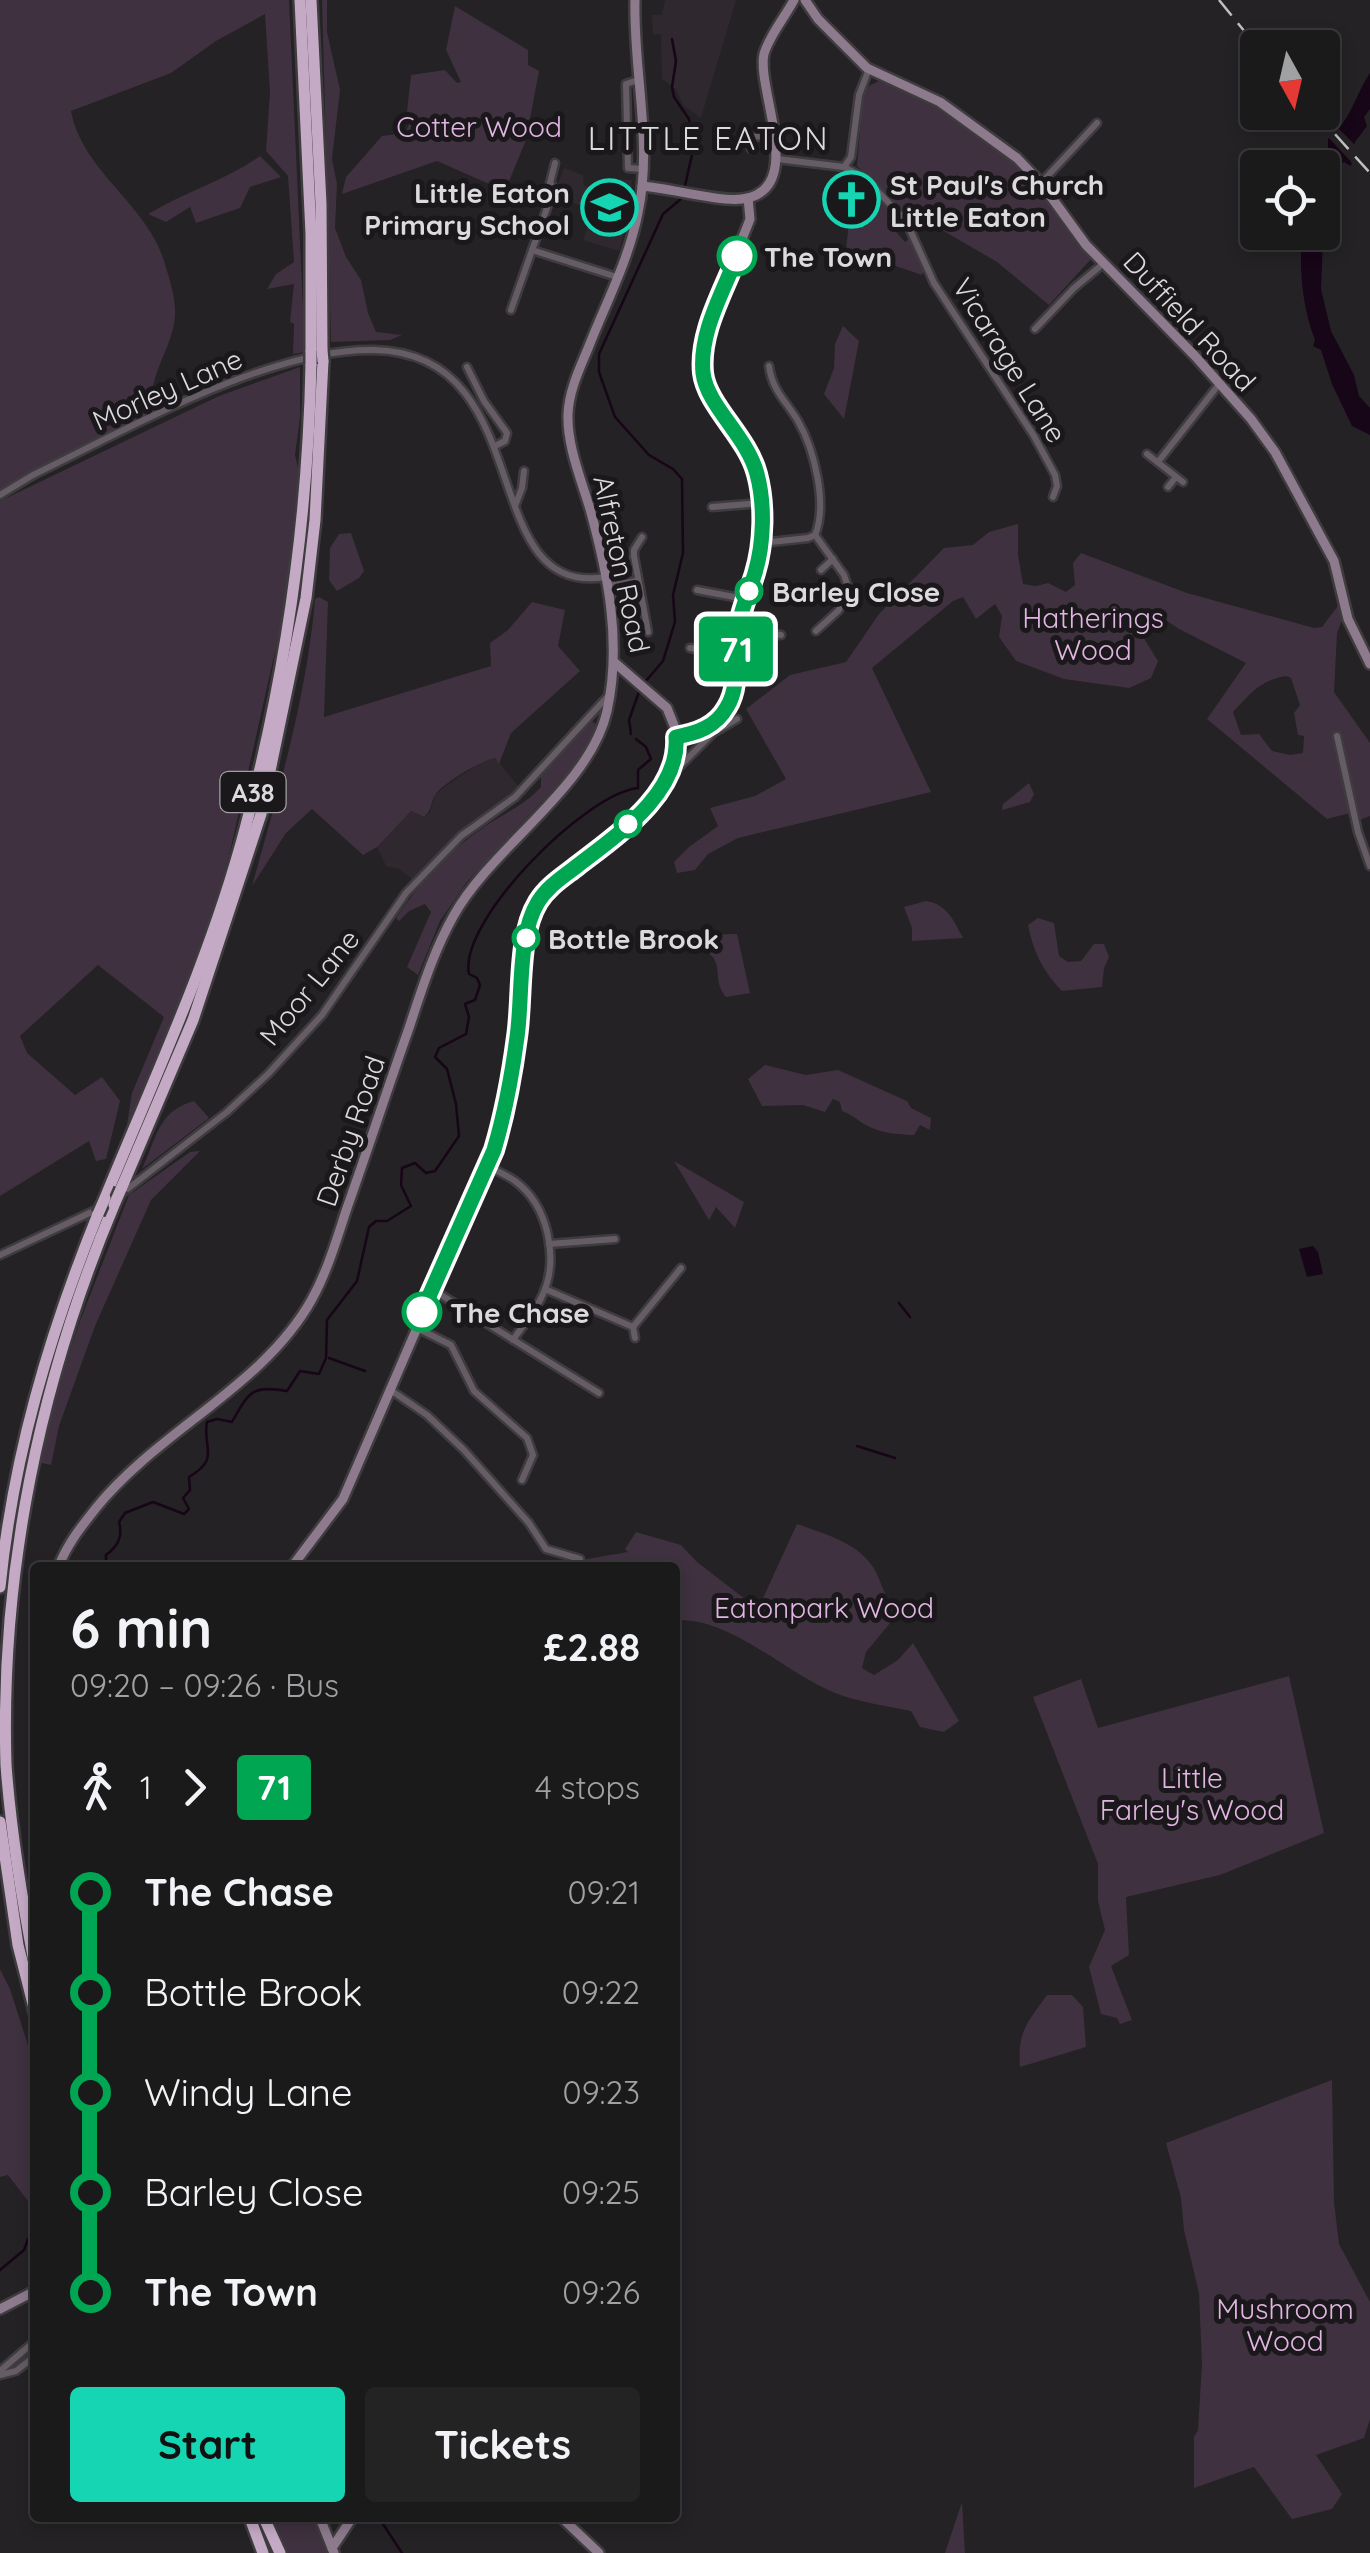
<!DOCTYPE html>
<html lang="en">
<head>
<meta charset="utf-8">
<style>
  body { margin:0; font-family:Quicksand,sans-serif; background:#242324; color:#f1f3f6; height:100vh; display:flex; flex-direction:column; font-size:38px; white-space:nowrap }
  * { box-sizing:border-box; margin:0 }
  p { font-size:32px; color:#a0a1a3 }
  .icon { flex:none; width:55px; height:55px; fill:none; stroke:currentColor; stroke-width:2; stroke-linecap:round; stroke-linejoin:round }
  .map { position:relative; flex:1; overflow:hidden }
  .details { position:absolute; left:30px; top:1562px; width:650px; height:960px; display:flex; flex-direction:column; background:#1b1a1b; border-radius:10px; box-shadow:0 5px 15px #0003,0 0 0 2px #39383a }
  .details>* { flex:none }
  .badge { padding:0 20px; border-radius:8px; font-size:35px; line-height:65px }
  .needle { width:65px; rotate:172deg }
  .fabs { position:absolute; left:1240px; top:30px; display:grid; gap:20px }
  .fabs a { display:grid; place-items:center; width:100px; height:100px; border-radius:10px; background:#1b1a1b; box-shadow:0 5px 15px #0003,0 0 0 2px #39383a; font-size:50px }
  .map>.badge { position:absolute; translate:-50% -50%; box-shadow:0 0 0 5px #fff }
  .legs { display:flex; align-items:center; gap:15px; height:110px; padding:0 40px; font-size:32px }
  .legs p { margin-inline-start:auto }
  .summary { display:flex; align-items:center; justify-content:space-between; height:170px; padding:0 40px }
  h1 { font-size:55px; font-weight:700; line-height:75px }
  .button { display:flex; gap:20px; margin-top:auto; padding:20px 40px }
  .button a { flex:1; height:115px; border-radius:10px; background:#15d5b3; color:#111; font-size:40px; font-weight:700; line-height:115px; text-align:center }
  .button a+a { background:#242324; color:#f1f3f6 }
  ul { padding:0 40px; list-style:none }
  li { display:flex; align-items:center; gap:35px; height:100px; font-size:38px }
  li i { display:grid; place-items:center; width:15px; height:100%; margin:0 12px; background:currentColor }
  li i::after { content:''; width:25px; height:25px; margin:-12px; border:8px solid; border-radius:50%; background:#1b1a1b }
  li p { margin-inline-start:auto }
  li:first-child i { background:linear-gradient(#0000 50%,currentColor 0) }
  li:last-child i { background:linear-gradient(currentColor 50%,#0000 0) }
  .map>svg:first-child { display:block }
</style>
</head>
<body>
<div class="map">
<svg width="1370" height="2553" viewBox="0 0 1370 2553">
  <rect width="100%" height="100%" fill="#242224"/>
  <g fill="#2f282f">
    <path d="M 665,0 L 736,0 L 701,118 L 683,105 L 676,89 L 662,79 L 661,34 L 653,34 L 652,15 L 662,15 Z"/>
    <path d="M 564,168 L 583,175 L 584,186 L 600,188 L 601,179 L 632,180 L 629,217 L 619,251 L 583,240 L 594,210 L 553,196 Z"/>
    <path d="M 495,758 L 520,788 L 506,802 L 464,828 L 413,880 L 399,869 L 386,866 L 377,847 L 402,818 L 411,811 L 424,817 L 430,812 L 435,795 L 443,788 L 484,760 Z"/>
  </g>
  <g fill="#3f313f" fill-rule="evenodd">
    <path d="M 0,0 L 289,0 L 305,352 L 293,354 L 294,324 L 290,322 L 294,284 L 267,289 L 276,274 L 294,262 L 288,176 L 266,151 L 270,92 L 265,14 L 216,41 L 171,73 L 71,111 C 82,171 147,204 164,261 C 169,277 176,298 175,315 C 173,350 146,375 153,412 L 0,491 Z"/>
    <path d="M 322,0 L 327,0 L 327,32 L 340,90 L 332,159 L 337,184 L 335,228 L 346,257 L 361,280 L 368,313 L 376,332 L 402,335 L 390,340 L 331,342 Z"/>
    <path d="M 455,6 L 528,50 L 528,65 L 539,71 L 526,140 L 505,191 L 437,161 L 342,194 L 346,177 L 382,136 L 405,133 L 410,122 L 407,112 L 411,75 L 445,70 L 457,83 L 461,82 L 446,50 Z"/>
    <path d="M 879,81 C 931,95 988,132 1026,171 C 1051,197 1067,231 1092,258 L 1049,305 L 997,262 L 942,230 L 910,217 L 857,166 L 863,94 L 869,86 Z"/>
    <path d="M 260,156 L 281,177 L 250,187 L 240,208 L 196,223 L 190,207 L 166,222 L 148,214 C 185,192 226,180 260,156 Z"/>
    <path d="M 838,176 C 866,175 880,198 898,217 L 889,224 L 905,242 L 911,238 L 925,267 L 922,275 L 846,249 L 850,214 L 836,201 Z"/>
    <path d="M 843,326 L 859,341 L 844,419 L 824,394 L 834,368 L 835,344 Z"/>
    <path d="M 300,367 L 300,417 L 295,455 L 299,472 L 284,612 L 229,856 L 206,938 L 176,1025 L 124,1143 L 132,1093 L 164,1017 L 98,965 L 20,1036 L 27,1053 L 75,1095 L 102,1077 L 120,1101 L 106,1159 L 96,1161 L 89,1141 L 0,1196 L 0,501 L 219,396 Z"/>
    <path d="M 1018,524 L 1018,555 L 1023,584 L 1036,586 L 1048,583 L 1066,592 L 1075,585 L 1073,563 L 1081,553 L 1187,593 L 1314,628 L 1322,627 L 1340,603 L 1344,615 L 1337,633 L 1334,692 L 1370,743 L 1370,816 L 1354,822 L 1350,813 L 1327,819 L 1207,719 L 1246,663 L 1179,629 L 1155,613 L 1142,610 L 1142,635 L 1158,661 L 1151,678 L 1129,688 L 1064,679 L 1016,661 L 999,637 L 1002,616 L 995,604 L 976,619 L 963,597 L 953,601 L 872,668 L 931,792 L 738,838 L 708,854 L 695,870 L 677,873 L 674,862 L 689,847 L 718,826 L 710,808 L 755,796 L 786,779 L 746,709 L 790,675 L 846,662 L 879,614 L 944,548 L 973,545 L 989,532 ZM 1286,676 L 1291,678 L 1300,705 L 1294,713 L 1298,735 L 1304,736 L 1303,753 L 1290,755 L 1272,751 L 1259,734 L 1241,735 L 1233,712 C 1251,693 1259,681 1286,676 Z"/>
    <path d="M 351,533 L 364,571 L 359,578 L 337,591 L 329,580 L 330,548 L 339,534 Z"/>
    <path d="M 319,597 L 328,602 L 324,717 L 491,666 L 490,643 L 508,630 L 532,602 L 565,610 L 558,646 L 580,671 L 511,733 L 499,764 L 495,758 C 482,760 443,783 435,795 C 430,803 433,809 424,817 L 411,811 L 377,847 L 363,855 L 312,809 L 286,833 L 252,886 C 278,793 307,696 315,599 Z"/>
    <path d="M 592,721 L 597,725 L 577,764 L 467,882 L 440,921 L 418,975 L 407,967 L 431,912 L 425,904 L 409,911 L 399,921 L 396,918 C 416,887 446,854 477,832 C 498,816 523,807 541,787 L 541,775 L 547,767 Z"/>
    <path d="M 1029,783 L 1034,794 L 1030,802 L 1002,810 L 1003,804 Z"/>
    <path d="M 926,901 C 947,904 954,921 963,938 L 912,941 L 912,928 L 904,907 Z"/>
    <path d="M 1038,918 L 1054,923 L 1059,956 L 1068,962 L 1081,961 L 1094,944 L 1104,944 L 1109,957 L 1104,968 L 1102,987 L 1062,991 C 1043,972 1033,951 1028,925 Z"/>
    <path d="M 737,934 L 750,993 L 726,997 C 708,975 732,960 693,945 L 688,935 Z"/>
    <path d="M 765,1065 L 806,1075 L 838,1070 L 907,1101 L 911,1108 L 931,1118 L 930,1130 L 920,1125 L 914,1135 C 902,1135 883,1133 872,1128 C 861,1124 854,1115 842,1111 L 840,1102 L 833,1099 L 825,1112 L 803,1105 L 762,1106 L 748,1079 Z"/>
    <path d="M 194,1101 L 209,1118 L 142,1169 C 157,1137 158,1111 194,1101 Z"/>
    <path d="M 200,1151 L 151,1200 L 95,1326 L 59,1426 L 51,1465 L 37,1462 L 49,1414 L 80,1321 L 129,1195 L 190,1152 Z"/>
    <path d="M 674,1161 L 744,1202 L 735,1228 L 716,1207 L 709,1220 Z"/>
    <path d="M 797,1524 C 825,1534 861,1543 876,1572 C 884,1588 884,1600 901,1610 L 866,1652 L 862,1668 L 874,1675 L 898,1660 L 913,1643 L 959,1721 L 944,1732 L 920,1727 L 911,1711 C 886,1706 858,1702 835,1693 C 785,1673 731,1617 675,1620 L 675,1568 L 577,1568 L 581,1560 L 628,1552 L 625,1549 L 636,1532 L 681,1545 L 697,1562 L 758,1609 Z"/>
    <path d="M 1289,1676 L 1324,1833 L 1220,1875 L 1126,1897 L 1129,1955 L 1111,1966 L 1132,2020 L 1120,2024 L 1117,2018 L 1101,2014 L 1089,1967 L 1105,1930 L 1098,1901 L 1098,1864 L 1033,1697 L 1081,1679 L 1098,1728 Z"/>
    <path d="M 0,1969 L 10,1989 L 35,2067 L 35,2210 L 8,2175 L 0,2177 Z"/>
    <path d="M 1047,1995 L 1072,1995 L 1083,2007 L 1086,2047 L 1020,2067 C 1017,2032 1027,2023 1047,1995 Z"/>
    <path d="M 1332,2080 L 1334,2202 L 1339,2244 L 1370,2302 L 1370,2419 L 1364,2438 L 1316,2455 L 1342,2494 L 1332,2509 L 1292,2519 L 1254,2467 L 1194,2488 L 1194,2437 L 1198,2430 L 1202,2364 L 1199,2293 L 1184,2230 L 1181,2198 L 1166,2143 Z"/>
    <path d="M 962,2502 L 965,2553 L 945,2553 Z"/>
    <path d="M 272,2518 L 314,2518 L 328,2553 L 285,2553 Z"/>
  </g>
  <g fill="#170518">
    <path d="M 1370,73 L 1370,109 L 1364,117 L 1367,126 L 1355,142 L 1351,166 L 1344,162 L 1338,166 L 1338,178 L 1324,213 L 1321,289 L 1331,331 L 1354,375 L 1359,396 L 1370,408 L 1370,435 L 1352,426 L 1332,384 L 1321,350 L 1313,346 L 1315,340 C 1302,306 1299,269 1302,233 L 1322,232 L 1323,171 L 1328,160 L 1328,139 C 1352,119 1354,97 1370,73 Z"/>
    <path d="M 1313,1246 L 1318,1252 L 1323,1274 L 1307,1277 L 1299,1249 Z"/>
  </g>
  <path fill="#242224" d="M 1336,126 L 1359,149 L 1356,167 L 1326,135 Z"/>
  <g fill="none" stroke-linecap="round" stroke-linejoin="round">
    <g stroke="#170518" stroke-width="2.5">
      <path d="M 672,39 L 676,61 L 672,87 L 674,97 L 689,119 L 694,146 L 684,190"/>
      <path d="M 645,682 L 663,661 L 675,622 L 673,595 L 683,553 L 682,479 L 673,469 L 649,455 L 615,417 L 599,372 L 599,354 L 663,214 L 682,198"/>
      <path d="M 631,734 L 629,720 L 640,689"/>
      <path d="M 899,1303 L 910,1317"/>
      <path d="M 329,1358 L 365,1371"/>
      <path d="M 857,1446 L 895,1458"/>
      <path d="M 106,1568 L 106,1555 C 118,1546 123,1537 119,1522 L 125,1513 L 153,1502 L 184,1514 L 189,1509 L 183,1498 L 190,1490 L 189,1477 C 221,1458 202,1448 207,1422 L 217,1419 L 232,1422 C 249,1392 251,1385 287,1391 L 300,1371 L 319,1374 L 326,1358 L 327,1320 L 357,1281 L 369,1227 L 376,1221 L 387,1221 L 411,1206 L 401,1185 L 402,1168 L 415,1163 L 426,1173 L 435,1171 L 459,1136 L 456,1104 L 447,1069 L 435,1057 L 439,1048 L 466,1034 L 469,1017 L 465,1004 L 475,1000 L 480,985 L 477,978 L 469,974 C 458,921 586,793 638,788 L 638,770 L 651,759 L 646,747 L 636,739"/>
      <path d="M 126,1568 L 129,1568"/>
      <path d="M 0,2270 L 24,2250 L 28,2239 L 35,2238"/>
      <path d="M 379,2518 L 402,2553"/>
    </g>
    <defs>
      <g id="street">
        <path d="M 638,80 L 626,84 L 628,168 L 643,169"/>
        <path d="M 751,149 L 752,137 L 774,135"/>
        <path d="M 777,159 L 844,167 L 866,179 L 906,221 L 934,283 L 1034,436 L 1055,475 L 1057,486 L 1053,497"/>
        <path d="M 844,167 L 851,157 L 859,95 L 869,69"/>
        <path d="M 1041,183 L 1097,123"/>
        <path d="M 532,250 L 617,277"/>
        <path d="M 511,310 L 554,188 L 550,183 L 555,163"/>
        <path d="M 1035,329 L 1074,288 L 1104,263"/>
        <path d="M 467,367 L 484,401 L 507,433 L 505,441 L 495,446"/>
        <path d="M 1147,454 L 1183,482"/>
        <path d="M 1158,462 L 1220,383"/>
        <path d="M 1168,487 L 1176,477"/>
        <path d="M 0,495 L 33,475 C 128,429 269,348 374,350 C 542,353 473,599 606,577"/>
        <path d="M 515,506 L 522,488 L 524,471"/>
        <path d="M 712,507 L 761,503"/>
        <path d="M 815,535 L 844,575 L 850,593 L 838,611 L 816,631"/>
        <path d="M 642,537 L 634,550 L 634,556 L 648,632"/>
        <path d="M 761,543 L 808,538 L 815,535 C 828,504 814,449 798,421 C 786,401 772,390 769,366"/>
        <path d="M 821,570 L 833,559"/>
        <path d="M 608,586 L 637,581"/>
        <path d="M 697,590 L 745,599"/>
        <path d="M 738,628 L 781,635"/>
        <path d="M 690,648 L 736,655"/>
        <path d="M 1337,736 L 1358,832 L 1370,866"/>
        <path d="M 673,769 L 677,769 L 713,733 L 737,719"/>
        <path d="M 488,1166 C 496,1171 507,1175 515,1181 C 548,1205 559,1258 543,1294 C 536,1311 523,1325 513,1340"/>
        <path d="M 121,1194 L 227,1112 L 268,1074 L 322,1015 L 406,893 L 461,836 L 515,797 L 609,695"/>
        <path d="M 549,1244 L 615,1239"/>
        <path d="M 0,1255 L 98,1209"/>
        <path d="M 545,1289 L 633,1327 L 635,1338"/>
        <path d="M 433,1290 L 599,1393"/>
        <path d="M 415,1327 L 451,1345 L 474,1391 L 527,1438 L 533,1455 L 522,1480"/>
        <path d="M 633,1327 L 681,1268"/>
        <path d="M 389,1389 L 427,1415 L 464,1450 L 529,1523 L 546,1549 L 580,1559"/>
        <path d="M 0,2371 L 35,2341"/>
        <path d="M 0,2375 L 16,2371 L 35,2356"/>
      </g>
      <g id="secondary">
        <path d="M 805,0 L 818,19 L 867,68 L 940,102 L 1017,158 L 1041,183 L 1086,245 L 1195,356 L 1251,419 L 1275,452 L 1334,561 L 1348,619 L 1370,664"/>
        <path d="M 642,186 C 669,188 719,202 742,199 C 808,191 756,89 764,54 C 769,36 785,17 794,0"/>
        <path d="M 676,737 C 696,733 715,727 727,708 C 740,686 734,651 738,626 C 741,605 752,587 757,568 C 764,540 764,505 758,477 C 749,437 706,406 703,370 C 699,328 735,260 750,219 L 748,198"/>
        <path d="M 58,1568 C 67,1544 81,1527 96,1508 C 159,1430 264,1386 312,1299 C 328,1270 337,1238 347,1208 C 368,1149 387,1090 408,1031 C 421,992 433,952 454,915 C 492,847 590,787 607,711 C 622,643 608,574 590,509 C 581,479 567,446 568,414 C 569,390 580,368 589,346 C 606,303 629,259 638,213 C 653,143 633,70 635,0"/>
        <path d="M 291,1568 L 343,1499 L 494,1150 L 518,1037 L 527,929 L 535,905 L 552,885 L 639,813 L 659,791 L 673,766 L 675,728 L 667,708 L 614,662"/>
        <path d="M 0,2309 L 35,2291"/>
        <path d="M 320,2518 L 334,2553"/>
        <path d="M 562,2518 L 599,2553"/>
        <path d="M 332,2548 L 352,2518"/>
      </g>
      <g id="highway">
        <path d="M 300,0 L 311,234 L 311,352"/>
        <path d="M 311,0 L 321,204 L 322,350"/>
        <path d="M 121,1189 L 193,1020 L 261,814 L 306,598 L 315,520 L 323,361"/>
        <path d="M 105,1198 C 155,1076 211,957 245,829 C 285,678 308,520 311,364"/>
        <path d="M 0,1587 C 13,1457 49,1335 98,1214"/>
        <path d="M 0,1822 L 18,1945 L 35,2012"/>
        <path d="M 35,1967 C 22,1900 11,1833 6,1765 C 0,1572 40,1381 114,1205"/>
        <path d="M 250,2518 L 263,2553"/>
        <path d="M 264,2518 L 280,2553"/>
      </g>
    </defs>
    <use href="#street" stroke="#3e3c3e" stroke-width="11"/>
    <use href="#secondary" stroke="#3e3c3e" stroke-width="14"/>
    <use href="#highway" stroke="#3e3c3e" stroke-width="16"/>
    <use href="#street" stroke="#665c66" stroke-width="6"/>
    <use href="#secondary" stroke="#8d7b8d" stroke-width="9"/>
    <use href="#highway" stroke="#c5aac6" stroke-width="11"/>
    <g stroke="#c0bec0" stroke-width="2.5" stroke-dasharray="20 10" stroke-linecap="butt">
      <path d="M 1219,0 L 1258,48"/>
      <path d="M 1315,112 L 1370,173"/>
    </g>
    <defs>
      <g id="highway-bridge">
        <path d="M 322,350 L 323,361"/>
        <path d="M 311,352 L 311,364"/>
        <path d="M 114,1205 L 121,1189"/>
        <path d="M 98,1214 L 105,1198"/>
      </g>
    </defs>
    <use href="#highway-bridge" stroke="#3e3c3e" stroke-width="16" stroke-linecap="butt"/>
    <use href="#highway-bridge" stroke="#c5aac6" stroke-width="11"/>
  </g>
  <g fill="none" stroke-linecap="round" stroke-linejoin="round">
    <defs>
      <path id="line-1" d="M 422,1312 L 494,1150 C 505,1113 512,1075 517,1037 C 523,997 517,936 538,902 C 548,886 563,877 577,866 C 617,835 680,793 676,737 C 697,733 716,727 727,707 C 741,685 734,649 739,624 C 742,606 750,590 755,573 C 764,543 765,504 757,474 C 747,436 707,406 703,373 C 699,332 723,293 737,256"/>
    </defs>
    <use href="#line-1" stroke="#fff" stroke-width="22"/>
    <use href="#line-1" stroke="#00a651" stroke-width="15"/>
  </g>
  <defs>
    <symbol id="church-ring" viewBox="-11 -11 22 22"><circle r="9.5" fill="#1b181b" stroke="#15d5b3" stroke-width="1.5"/><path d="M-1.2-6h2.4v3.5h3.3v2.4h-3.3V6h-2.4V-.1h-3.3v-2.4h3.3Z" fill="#15d5b3"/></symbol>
    <symbol id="school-ring" viewBox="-11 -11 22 22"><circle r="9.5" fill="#1b181b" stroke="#15d5b3" stroke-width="1.5"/><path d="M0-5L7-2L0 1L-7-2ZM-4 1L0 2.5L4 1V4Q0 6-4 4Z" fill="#15d5b3"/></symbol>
  </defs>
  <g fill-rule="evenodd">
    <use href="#church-ring" x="820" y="168" width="63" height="63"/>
    <use href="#school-ring" x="578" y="176" width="63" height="63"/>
  </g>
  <g fill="#fff" stroke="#00a651" stroke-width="5">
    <circle cx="737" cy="256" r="18"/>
    <circle cx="749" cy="591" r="12"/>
    <circle cx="628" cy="824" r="12"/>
    <circle cx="526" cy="938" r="12"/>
    <circle cx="422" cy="1312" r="18"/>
  </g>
  <g text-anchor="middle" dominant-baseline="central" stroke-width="10" stroke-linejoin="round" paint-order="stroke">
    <rect fill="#1b181b" stroke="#a2a0a2" stroke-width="2.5" x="220.5" y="772" width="65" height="40" rx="8"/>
    <g font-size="25" font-weight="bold" fill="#dcdadc">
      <text x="253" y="792">A38</text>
    </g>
    <g font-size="28" fill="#e1b5e2" stroke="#1b181b">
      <text x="479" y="126">Cotter Wood</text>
      <text x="1093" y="617">Hatherings<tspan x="1093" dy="32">Wood</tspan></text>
      <text x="824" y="1607">Eatonpark Wood</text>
      <text x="1192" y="1777">Little<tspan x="1192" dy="32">Farley's Wood</tspan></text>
      <text x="1285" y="2308">Mushroom<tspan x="1285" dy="32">Wood</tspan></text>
    </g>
    <g font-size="28" font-weight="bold" fill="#dcdadc" stroke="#1b181b" text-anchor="start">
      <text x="890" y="184">St Paul's Church<tspan x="890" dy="32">Little Eaton</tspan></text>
      <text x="570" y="192" text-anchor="end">Little Eaton<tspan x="570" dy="32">Primary School</tspan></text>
    </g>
    <g font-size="28" font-weight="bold" fill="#dcdadc" stroke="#1b181b" text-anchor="start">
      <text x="764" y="256">The Town</text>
      <text x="772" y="591">Barley Close</text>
      <text x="548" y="938">Bottle Brook</text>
      <text x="450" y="1312">The Chase</text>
    </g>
    <g font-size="28" fill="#dcdadc" stroke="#1b181b">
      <text transform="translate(1190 321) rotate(47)">Duffield Road</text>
      <text transform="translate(1010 360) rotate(58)">Vicarage Lane</text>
      <text transform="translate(167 389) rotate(-24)">Morley Lane</text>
      <text transform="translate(622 564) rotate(78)">Alfreton Road</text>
      <text transform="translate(309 987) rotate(-51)">Moor Lane</text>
      <text transform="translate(350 1131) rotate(-71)">Derby Road</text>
    </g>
    <g font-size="32" letter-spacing="2.5" fill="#dcdadc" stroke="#1b181b">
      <text x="709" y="138">LITTLE EATON</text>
    </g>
  </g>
</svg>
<div class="fabs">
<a><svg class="needle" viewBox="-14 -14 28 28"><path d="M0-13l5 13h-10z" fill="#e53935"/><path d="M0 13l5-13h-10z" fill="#a0a1a3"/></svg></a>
<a><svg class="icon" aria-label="locate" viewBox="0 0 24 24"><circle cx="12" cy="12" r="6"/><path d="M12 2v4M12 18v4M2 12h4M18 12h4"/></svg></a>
</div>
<b class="badge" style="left:736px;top:649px;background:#00a651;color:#fff">71</b>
<section class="details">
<div class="summary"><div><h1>6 min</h1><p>09:20 – 09:26 · Bus</p></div><b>£2.88</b></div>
<div class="legs"><svg class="icon" aria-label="walk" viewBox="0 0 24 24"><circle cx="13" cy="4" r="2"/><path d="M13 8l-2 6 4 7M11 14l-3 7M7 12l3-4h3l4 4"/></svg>1<svg class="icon" aria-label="forward" viewBox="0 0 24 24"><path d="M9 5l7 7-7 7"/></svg><b class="badge" style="background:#00a651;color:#fff">71</b><p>4 stops</p></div>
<ul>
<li><i style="color:#00a651"></i><b>The Chase</b><p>09:21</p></li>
<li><i style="color:#00a651"></i><span>Bottle Brook</span><p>09:22</p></li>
<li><i style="color:#00a651"></i><span>Windy Lane</span><p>09:23</p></li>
<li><i style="color:#00a651"></i><span>Barley Close</span><p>09:25</p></li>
<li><i style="color:#00a651"></i><b>The Town</b><p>09:26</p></li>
</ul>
<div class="button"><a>Start</a><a>Tickets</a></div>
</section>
</div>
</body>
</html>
